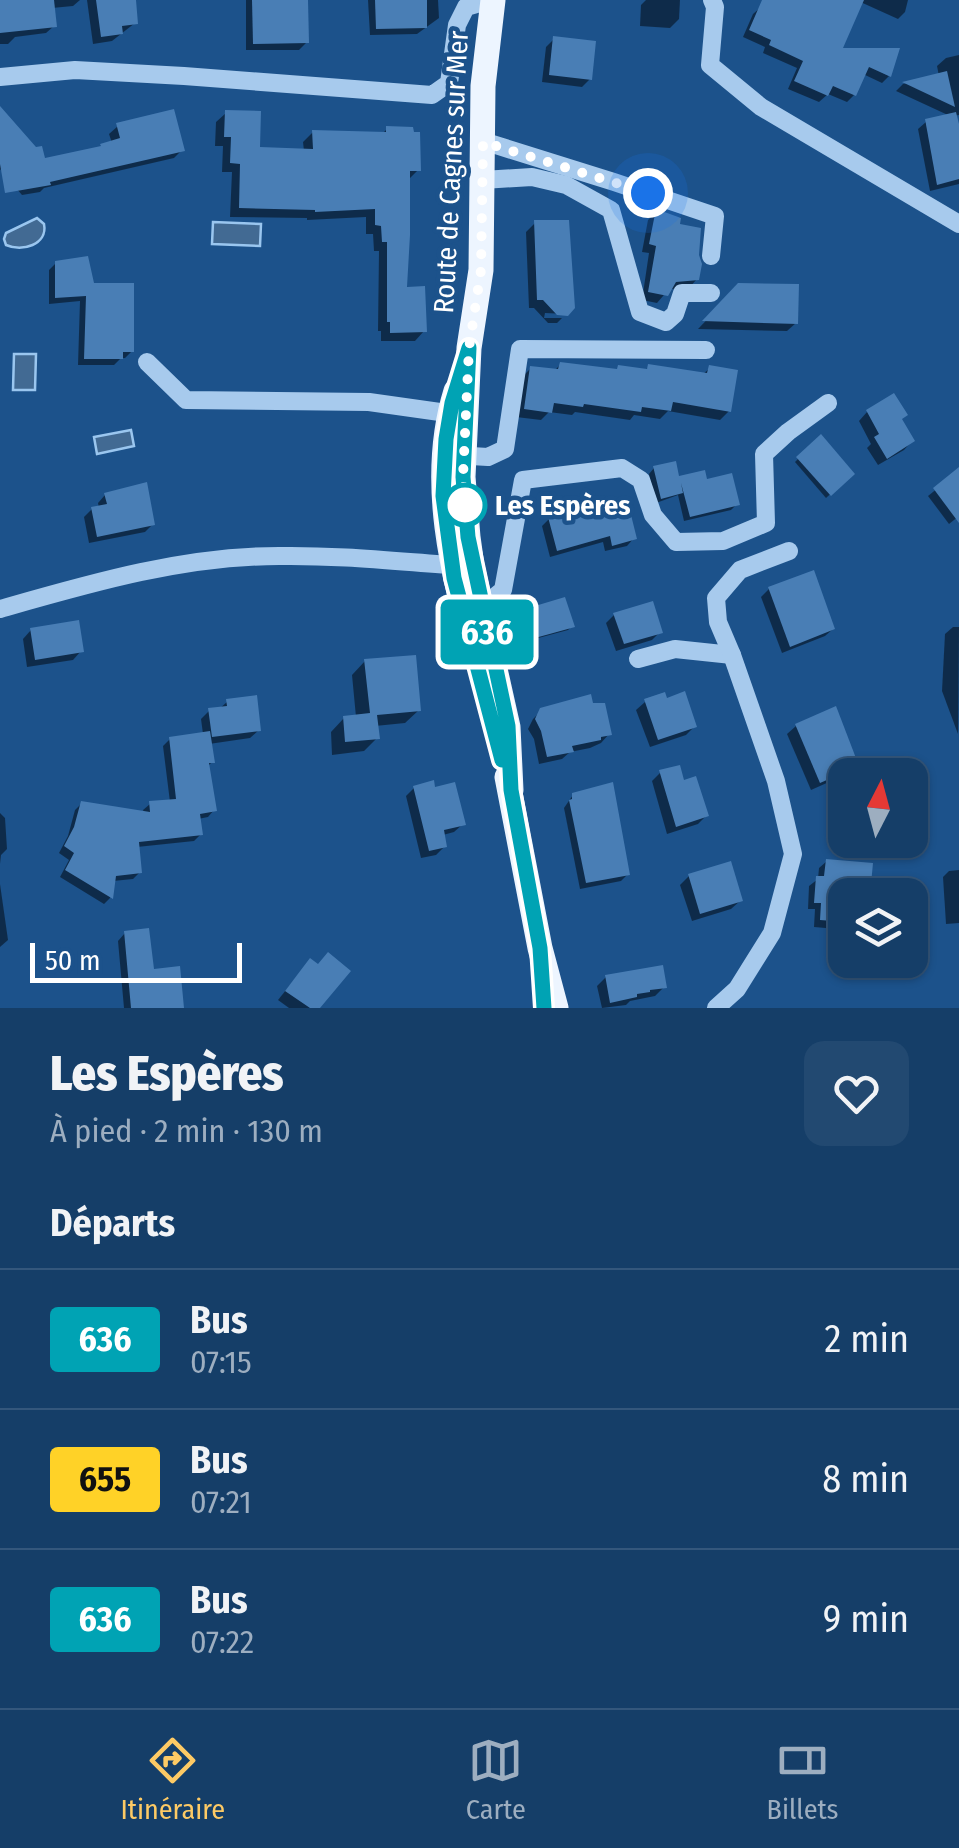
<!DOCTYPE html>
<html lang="fr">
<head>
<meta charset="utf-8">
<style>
  body { margin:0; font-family:"Fira Sans Condensed",sans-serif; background:#224971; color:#f1f3f6; height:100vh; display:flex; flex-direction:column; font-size:38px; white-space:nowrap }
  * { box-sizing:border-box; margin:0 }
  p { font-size:32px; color:#9daec0 }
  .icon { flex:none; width:55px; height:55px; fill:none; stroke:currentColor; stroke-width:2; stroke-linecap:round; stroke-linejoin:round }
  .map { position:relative; height:1008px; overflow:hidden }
  .drawer { display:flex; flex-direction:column; background:#153e68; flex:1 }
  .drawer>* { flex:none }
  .badge { padding:0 20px; border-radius:8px; font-size:35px; line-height:65px }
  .needle { width:65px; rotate:6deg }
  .buttons { position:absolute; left:828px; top:758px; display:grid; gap:20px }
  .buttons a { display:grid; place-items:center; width:100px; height:100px; border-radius:20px; background:#153e68; box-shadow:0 2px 8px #0004,0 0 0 2px #34577c; font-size:50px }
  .scale { position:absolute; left:30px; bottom:25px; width:212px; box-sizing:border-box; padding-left:10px; border:5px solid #fff; border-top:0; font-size:28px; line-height:35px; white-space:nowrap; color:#fff; -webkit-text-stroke:8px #1c528b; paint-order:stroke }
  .you { position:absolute; width:50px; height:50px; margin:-25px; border:8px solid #fff; border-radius:50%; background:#1a73e8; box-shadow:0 0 0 15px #1a73e833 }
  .map>.badge { position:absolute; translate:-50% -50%; box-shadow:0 0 0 5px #fff }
  h2 { padding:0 50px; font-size:38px; line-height:90px }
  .round { display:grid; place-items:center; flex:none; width:105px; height:105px; border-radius:20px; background:#224971 }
  .head { display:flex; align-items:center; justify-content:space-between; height:170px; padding:0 50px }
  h1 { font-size:48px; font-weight:800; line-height:75px }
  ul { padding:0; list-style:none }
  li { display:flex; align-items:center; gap:30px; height:140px; padding:0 50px; border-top:2px solid #34577c }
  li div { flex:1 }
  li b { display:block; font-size:38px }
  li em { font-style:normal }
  li .badge { min-width:110px; font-weight:700; text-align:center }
  .tab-bar { display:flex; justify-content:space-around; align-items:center; height:140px; border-top:2px solid #34577c; background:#153e68; font-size:28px; color:#9daec0 }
  .tab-bar a { display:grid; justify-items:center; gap:5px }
  .tab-bar .current { color:#fdca65 }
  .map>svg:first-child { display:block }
</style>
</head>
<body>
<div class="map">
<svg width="959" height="1008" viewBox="0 0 959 1008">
  <rect width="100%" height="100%" fill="#1c528b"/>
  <g fill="#426a93" stroke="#9ac6ef" stroke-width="2.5">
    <path d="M 37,218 L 44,224 C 48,245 22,252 6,245 L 4,239 L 6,233 Z"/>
    <path d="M 213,222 L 261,224 L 260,246 L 212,244 Z"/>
    <path d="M 14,354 L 36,354 L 35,390 L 13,390 Z"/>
    <path d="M 131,430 L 134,446 L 97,454 L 94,437 Z"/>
  </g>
  <g fill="#0007">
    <path d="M 0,0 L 80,0 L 73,6 L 52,8 L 54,26 L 46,33 L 15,37 L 8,44 L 0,44 Z"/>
    <path d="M 87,0 L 133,0 L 135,23 L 112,41 L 93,44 Z"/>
    <path d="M 246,0 L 305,0 L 307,42 L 299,50 L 246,50 Z"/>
    <path d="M 368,0 L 438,0 L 439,18 L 417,34 L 370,35 Z"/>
    <path d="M 646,0 L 680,0 L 679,19 L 670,28 L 640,26 L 641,5 Z"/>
    <path d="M 856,0 L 908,0 L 905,12 L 898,19 Z"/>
    <path d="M 761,7 L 839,50 L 889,76 L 882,83 L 863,74 L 854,95 L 847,102 L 828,94 L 819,102 L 788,89 L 797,68 L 763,53 L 765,47 L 743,37 L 753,14 Z"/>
    <path d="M 554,39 L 590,79 L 582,87 L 542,82 L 546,47 Z"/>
    <path d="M 959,55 L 959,115 L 953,116 L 959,143 L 959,184 L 930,191 L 918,129 L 926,122 L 950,116 L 896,91 L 903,84 L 939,76 L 937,66 L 946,58 Z"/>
    <path d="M 226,113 L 257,150 L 304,151 L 303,142 L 313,132 L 382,134 L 387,129 L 418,170 L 407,181 L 405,290 L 424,331 L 415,341 L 381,341 L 381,331 L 378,331 L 379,251 L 374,251 L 373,234 L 366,234 L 366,217 L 307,220 L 307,218 L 230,217 L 232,172 L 222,172 L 223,146 L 215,146 L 216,122 Z"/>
    <path d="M 0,122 L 35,150 L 43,161 L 99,149 L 112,143 L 109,134 L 118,126 L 182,150 L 174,158 L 44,188 L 40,192 L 22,195 L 0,169 Z"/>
    <path d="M 656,212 L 697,279 L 689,288 L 669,289 L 657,303 L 642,300 L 649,253 L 642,252 L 648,220 Z"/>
    <path d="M 535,223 L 567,314 L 545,313 L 544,318 L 562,318 L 557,323 L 548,323 L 534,308 L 529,308 L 526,232 Z"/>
    <path d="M 56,263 L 92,285 L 132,351 L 125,358 L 121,358 L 114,365 L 78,365 L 80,301 L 49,304 L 49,270 Z"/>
    <path d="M 739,286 L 796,323 L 787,331 L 698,329 Z"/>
    <path d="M 561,364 L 615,371 L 644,371 L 649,367 L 702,375 L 710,368 L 729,411 L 720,420 L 668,411 L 660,419 L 634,415 L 630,420 L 575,412 L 572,415 L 549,412 L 541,420 L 516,417 L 522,377 L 531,368 L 554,371 Z"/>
    <path d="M 867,412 L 899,420 L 912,441 L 904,450 L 878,465 L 867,448 L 871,444 L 859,421 Z"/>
    <path d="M 820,437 L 852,474 L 826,498 L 795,462 Z"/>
    <path d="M 654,468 L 677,479 L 705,482 L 737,504 L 731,510 L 684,521 L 678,495 L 656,503 L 649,474 Z"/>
    <path d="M 959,471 L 959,516 L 949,524 L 928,496 Z"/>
    <path d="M 105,495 L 153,524 L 145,532 L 89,543 L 84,517 L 92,509 L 99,508 L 98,503 Z"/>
    <path d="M 601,517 L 634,538 L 627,546 L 605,551 L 603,542 L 550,557 L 542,526 L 549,519 Z"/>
    <path d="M 769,589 L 833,629 L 825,636 L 782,653 L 761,597 Z"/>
    <path d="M 526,611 L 572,626 L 568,630 L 531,640 L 523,615 Z"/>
    <path d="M 614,615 L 660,632 L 652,640 L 616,651 L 606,623 Z"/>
    <path d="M 953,627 L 959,627 L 958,734 L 942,691 L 945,634 Z"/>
    <path d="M 31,630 L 81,651 L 73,660 L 27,667 L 23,639 Z"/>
    <path d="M 365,661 L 419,710 L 405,723 L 375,726 L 377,738 L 364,751 L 332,755 L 331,732 L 344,718 L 356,717 L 352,675 Z"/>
    <path d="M 227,702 L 259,730 L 250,738 L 209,744 L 212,762 L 207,767 L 214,810 L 208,817 L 198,819 L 201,834 L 194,841 L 137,847 L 140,872 L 133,879 L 113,881 L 110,898 L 104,904 L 60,877 L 69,860 L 59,853 L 68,836 L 75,810 L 82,803 L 144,813 L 143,810 L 150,804 L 170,802 L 163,746 L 170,739 L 203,734 L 201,719 L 209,711 L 219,709 Z"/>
    <path d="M 645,702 L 695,726 L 686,735 L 650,747 L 636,710 Z"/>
    <path d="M 542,710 L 609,734 L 601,743 L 590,748 L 570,752 L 562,759 L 539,764 L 534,739 L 528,729 L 533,719 Z"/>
    <path d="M 796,726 L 856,766 L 847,774 L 811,790 L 787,734 Z"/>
    <path d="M 660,773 L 683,783 L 706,816 L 698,824 L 667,834 L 652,781 Z"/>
    <path d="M 414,788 L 434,790 L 463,824 L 454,832 L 443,835 L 445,846 L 436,855 L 421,858 L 406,796 Z"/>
    <path d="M 573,795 L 628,874 L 621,881 L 580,889 L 564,808 Z"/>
    <path d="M 0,813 L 5,818 L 7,849 L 1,855 L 0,864 Z"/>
    <path d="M 827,861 L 867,895 L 845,895 L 845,942 L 837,941 L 837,929 L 814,927 L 815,909 L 808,909 L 809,886 L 818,879 L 819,868 Z"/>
    <path d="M 959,870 L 959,923 L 946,924 L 943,877 L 949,871 Z"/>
    <path d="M 689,876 L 740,901 L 731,909 L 692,921 L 680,885 Z"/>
    <path d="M 0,884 L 8,940 L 0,947 Z"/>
    <path d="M 125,933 L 152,971 L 178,969 L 181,1008 L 124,1008 L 118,941 Z"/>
    <path d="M 317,967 L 347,971 L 317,1008 L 289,1008 L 278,1000 L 302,970 Z"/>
    <path d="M 606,977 L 664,987 L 655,996 L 630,1001 L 626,1005 L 602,1008 L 597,986 Z"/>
  </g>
  <g fill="#497eb5">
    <path d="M 0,0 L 54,0 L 57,27 L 0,33 Z"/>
    <path d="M 96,0 L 136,0 L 138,24 L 122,26 L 123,34 L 101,37 Z"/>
    <path d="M 252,0 L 308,0 L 309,43 L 253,44 Z"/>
    <path d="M 375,0 L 427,0 L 427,28 L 376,29 Z"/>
    <path d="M 762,0 L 864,0 L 843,48 L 900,48 L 891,77 L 869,67 L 856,96 L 833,86 L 828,96 L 794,81 L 803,61 L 769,45 L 771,40 L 749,30 Z"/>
    <path d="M 553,36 L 596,41 L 592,80 L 549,75 Z"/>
    <path d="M 947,71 L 955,107 L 902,82 Z"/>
    <path d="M 0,106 L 36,147 L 42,146 L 45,158 L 101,146 L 100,144 L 120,138 L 116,123 L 174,109 L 185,151 L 50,182 L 51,185 L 5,193 L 0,164 Z"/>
    <path d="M 225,110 L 261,111 L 260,147 L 313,149 L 312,130 L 386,132 L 386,126 L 413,127 L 414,132 L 420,132 L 421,171 L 410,171 L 410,235 L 407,287 L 425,286 L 427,332 L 390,333 L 390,322 L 387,322 L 387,242 L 382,242 L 381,226 L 375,225 L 375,209 L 315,212 L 315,210 L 239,208 L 240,164 L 230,163 L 231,137 L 224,137 Z"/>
    <path d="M 956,112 L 959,124 L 959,179 L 937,185 L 925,119 Z"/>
    <path d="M 656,209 L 681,218 L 680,224 L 701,228 L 699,255 L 702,264 L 699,280 L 676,282 L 668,296 L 648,292 L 656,246 L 649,244 Z"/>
    <path d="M 534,220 L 569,220 L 575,308 L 568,316 L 557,315 L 543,300 L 537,300 Z"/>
    <path d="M 88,256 L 94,283 L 134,283 L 134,352 L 123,352 L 123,359 L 84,359 L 86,296 L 55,298 L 55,261 Z"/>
    <path d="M 738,283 L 799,284 L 798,324 L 702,321 Z"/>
    <path d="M 560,362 L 617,369 L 618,365 L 647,369 L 648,364 L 707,373 L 709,365 L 738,370 L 731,412 L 673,402 L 671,411 L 642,407 L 641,412 L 584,404 L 583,407 L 554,403 L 552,413 L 524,409 L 530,366 L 558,369 Z"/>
    <path d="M 894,393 L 908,415 L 902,419 L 915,441 L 887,459 L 874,437 L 879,434 L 866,410 Z"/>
    <path d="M 821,434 L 855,474 L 831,496 L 796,457 Z"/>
    <path d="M 676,461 L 679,476 L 705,470 L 707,479 L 732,473 L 740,505 L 690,517 L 681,483 L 683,493 L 661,499 L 653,466 Z"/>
    <path d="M 959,467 L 959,523 L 933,488 Z"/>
    <path d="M 147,482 L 155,525 L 97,537 L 91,507 L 107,504 L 104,493 Z"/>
    <path d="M 601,502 L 603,514 L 629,507 L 637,539 L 612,546 L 610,536 L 557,551 L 548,517 Z"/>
    <path d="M 814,570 L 835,629 L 790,647 L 768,587 Z"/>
    <path d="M 565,597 L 575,627 L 535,638 L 525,609 Z"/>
    <path d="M 653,601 L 663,633 L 624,644 L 613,613 Z"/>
    <path d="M 79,620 L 84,652 L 35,660 L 30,628 Z"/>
    <path d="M 416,655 L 421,711 L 377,715 L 380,739 L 345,742 L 343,716 L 370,713 L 364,659 Z"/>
    <path d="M 685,691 L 697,727 L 658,740 L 644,699 L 665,692 L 667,698 Z"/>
    <path d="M 591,694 L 593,703 L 605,703 L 612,735 L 601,737 L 601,740 L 572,746 L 574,752 L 547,757 L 541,731 L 535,719 L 540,708 Z"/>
    <path d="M 257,695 L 261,731 L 212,737 L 208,708 L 227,706 L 226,699 Z"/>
    <path d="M 836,706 L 859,766 L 820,783 L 795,724 Z"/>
    <path d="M 210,731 L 215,763 L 209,763 L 217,811 L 200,814 L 203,835 L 139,842 L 142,873 L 116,876 L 113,899 L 65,870 L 74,853 L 64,846 L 74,827 L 81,801 L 150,812 L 149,801 L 176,799 L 169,737 Z"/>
    <path d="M 680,765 L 684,780 L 696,776 L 709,816 L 676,827 L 659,770 Z"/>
    <path d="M 434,780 L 435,787 L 455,782 L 466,825 L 444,830 L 447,847 L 429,851 L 413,786 Z"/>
    <path d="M 613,782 L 630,875 L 586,883 L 569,800 L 572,799 L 572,793 Z"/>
    <path d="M 826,859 L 873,863 L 870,895 L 845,895 L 845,922 L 820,920 L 821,903 L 814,903 L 816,876 L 824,876 Z"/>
    <path d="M 731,861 L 743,901 L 700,914 L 688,874 Z"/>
    <path d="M 149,928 L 154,969 L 180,966 L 184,1008 L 131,1008 L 124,931 Z"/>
    <path d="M 328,952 L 351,971 L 320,1008 L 310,1008 L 285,991 L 310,958 L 318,964 Z"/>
    <path d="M 663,965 L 667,988 L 650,990 L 650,992 L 637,994 L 637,997 L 610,1003 L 605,975 Z"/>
  </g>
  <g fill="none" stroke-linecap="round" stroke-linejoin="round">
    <g stroke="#a7caed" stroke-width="18">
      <path d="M 712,0 L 715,7 L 710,65 L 761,107 L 959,224"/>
      <path d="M 0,77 L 75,70 L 184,76 L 432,95 L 449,83 L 457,25 L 466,7 L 490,0"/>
      <path d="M 483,141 L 614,182 L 715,216 L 711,256"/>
      <path d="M 483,180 L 532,177 L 566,185 L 611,210 L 640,312 L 666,322 L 675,314 L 682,293 L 711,293"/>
      <path d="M 147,362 L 186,400 L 369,402 L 461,415"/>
      <path d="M 454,455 L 488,457 L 505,449 L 520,349 L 706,350"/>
      <path d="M 474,608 L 482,607 L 503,590 L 523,480 L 622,468 L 641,480 L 653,515 L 676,542 L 723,541 L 766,523 L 764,454 L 788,432 L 828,403"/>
      <path d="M 0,609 C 91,583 183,556 279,556 C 340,555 402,562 463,566"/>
      <path d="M 638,659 L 675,649 L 732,655"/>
      <path d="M 716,1008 L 737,989 L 772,933 L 793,854 L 776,781 L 732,655 L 718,622 L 716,598 L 740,570 L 789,551"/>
    </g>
    <g stroke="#edf5ff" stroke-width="25">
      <path d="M 493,0 L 483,86 L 481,270 L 469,348 L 463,477 L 468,537 L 472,566 L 508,727 L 511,790"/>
      <path d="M 456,391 C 428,481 453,574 477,661"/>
      <path d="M 507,777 L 540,948 L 556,1008"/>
    </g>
  </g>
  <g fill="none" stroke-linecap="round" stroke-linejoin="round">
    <defs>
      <path id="line" d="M 502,760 L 454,578 L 443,496 L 446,439 L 452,403 L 469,348 L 463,477 L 468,537 L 508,726 L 511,790 L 540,948 L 544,1008"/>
    </defs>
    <use href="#line" stroke="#fff" stroke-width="22"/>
    <use href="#line" stroke="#00a3b4" stroke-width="15"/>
    <path stroke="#fff" stroke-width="10" stroke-dasharray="0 18" d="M 465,505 L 463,477 L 469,348 L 481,270 L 483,142 L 648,193"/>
  </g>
  <circle fill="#fff" stroke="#00a3b4" stroke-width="5" cx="465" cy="505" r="20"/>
  <g text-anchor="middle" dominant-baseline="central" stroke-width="9" stroke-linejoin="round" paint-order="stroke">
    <g font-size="28" fill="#fff" stroke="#1c528b">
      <text transform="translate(451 172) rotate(-87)">Route de Cagnes sur Mer</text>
    </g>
    <g font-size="28" font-weight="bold" fill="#fff" stroke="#1c528b" text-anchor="start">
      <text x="495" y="505">Les Espères</text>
    </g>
  </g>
</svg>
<div class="buttons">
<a><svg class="needle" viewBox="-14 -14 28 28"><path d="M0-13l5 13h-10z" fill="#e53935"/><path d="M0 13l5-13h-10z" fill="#9daec0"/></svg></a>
<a><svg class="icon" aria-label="layers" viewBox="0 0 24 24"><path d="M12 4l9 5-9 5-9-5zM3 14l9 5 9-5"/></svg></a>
</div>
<div class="scale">50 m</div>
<div class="you" style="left:648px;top:193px"></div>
<b class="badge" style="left:487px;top:632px;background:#00a3b4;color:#fff">636</b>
</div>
<section class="drawer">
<div class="head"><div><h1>Les Espères</h1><p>À pied · 2 min · 130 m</p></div><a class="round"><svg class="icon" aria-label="heart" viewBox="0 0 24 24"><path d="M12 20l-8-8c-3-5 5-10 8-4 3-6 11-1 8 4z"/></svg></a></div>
<h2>Départs</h2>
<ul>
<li><span class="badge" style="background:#00a3b4;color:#fff">636</span><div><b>Bus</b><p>07:15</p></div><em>2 min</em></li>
<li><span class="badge" style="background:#ffd227;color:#111">655</span><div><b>Bus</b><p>07:21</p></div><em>8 min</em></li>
<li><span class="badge" style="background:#00a3b4;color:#fff">636</span><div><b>Bus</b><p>07:22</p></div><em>9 min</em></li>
</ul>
</section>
<nav class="tab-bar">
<a class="current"><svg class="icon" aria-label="directions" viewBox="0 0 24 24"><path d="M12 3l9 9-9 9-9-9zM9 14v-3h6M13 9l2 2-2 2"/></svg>Itinéraire</a>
<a><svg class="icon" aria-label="map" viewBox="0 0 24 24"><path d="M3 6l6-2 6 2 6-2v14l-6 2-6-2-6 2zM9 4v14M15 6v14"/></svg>Carte</a>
<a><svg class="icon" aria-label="tickets" viewBox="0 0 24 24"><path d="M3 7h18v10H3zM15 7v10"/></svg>Billets</a>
</nav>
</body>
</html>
